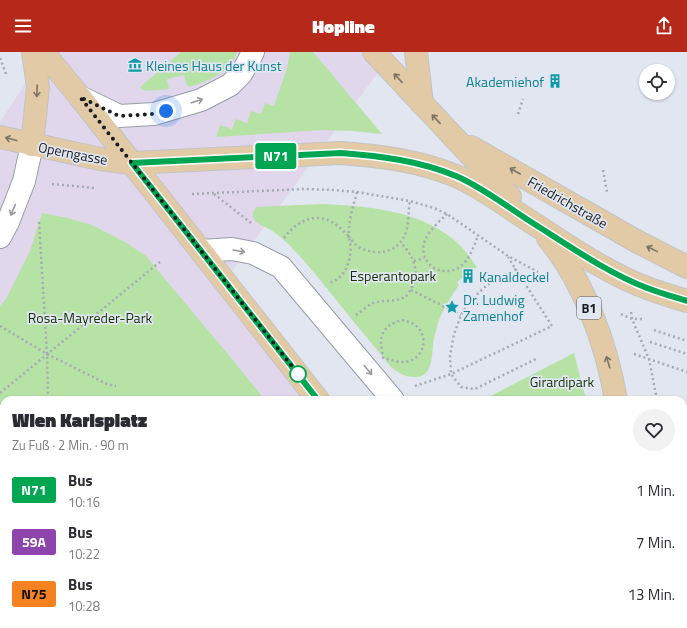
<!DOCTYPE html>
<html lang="de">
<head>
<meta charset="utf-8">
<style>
  body { margin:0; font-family:"Titillium Web",sans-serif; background:#f2f2f3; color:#2b2b33; height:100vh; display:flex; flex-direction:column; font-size:15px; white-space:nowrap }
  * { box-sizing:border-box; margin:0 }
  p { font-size:13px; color:#7c7c81 }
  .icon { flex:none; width:22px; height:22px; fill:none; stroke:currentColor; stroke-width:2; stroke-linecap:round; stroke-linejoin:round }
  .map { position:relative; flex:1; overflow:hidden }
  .details { position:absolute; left:0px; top:344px; width:687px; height:232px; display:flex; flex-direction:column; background:#fff; border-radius:12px 12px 0 0; box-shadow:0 1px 3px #0004 }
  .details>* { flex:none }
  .badge { padding:0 8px; border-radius:3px; font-size:14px; line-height:26px }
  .buttons { position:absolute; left:639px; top:12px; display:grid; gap:8px }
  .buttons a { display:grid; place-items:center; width:36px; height:36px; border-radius:50%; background:#fff; box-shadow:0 1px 3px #0004; font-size:20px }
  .you { position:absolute; width:20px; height:20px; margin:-10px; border:3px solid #fff; border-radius:50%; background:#1a73e8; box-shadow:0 0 0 6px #1a73e833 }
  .map>.badge { position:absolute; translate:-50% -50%; box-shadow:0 0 0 2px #fff }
  .round { display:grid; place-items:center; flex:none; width:42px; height:42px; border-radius:21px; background:#f2f2f3 }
  .summary { display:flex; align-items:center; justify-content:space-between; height:68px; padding:0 12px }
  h1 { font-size:19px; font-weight:800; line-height:30px }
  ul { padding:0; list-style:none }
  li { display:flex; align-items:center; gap:12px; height:52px; padding:0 12px }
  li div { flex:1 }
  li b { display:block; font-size:15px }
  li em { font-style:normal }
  li .badge { min-width:44px; font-weight:700; text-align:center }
  header { display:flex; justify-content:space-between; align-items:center; height:52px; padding:0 12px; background:#b6281a; color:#fff; font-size:18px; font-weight:800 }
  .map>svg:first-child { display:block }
</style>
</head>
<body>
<header><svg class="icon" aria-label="menu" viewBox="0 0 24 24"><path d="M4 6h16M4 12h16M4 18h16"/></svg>Hopline<svg class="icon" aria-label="share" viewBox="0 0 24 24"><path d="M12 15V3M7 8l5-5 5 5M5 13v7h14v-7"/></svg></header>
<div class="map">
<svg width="687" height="576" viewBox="0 0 687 576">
  <rect width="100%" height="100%" fill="#e1e6f1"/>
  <path fill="#e1d7ec" d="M 30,0 L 393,0 L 231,220 L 310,348 L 4,348 L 4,572 L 404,572 L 405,576 L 0,576 L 0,70 L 35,17 Z"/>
  <g fill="#b6e2a5">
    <path d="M 181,0 L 237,0 C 230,21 208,29 189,35 L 186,32 L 184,23 L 167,27 L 169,37 L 145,39 L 140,35 Z"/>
    <path d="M 290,0 L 313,0 L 382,82 L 353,79 L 323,78 L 216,85 L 220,73 L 232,77 L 236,67 L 247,71 L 251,59 L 261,62 L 265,51 L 274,54 L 287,16 Z"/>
    <path d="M 323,152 C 367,154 417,158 453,187 C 463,195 470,205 477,215 L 457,230 L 459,233 C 451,245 443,257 438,271 C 437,276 435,281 434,286 C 431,300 435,326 414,325 C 404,325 397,320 390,314 C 374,294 357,274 341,254 C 325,235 310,214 292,196 C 286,189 278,183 271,178 C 262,173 246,169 256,155 Z"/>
    <path d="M 42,161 L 68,166 L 92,173 L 125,190 L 145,203 L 232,307 L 265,348 L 4,348 L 4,496 L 0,494 L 0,254 L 6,247 L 30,199 Z"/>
    <path d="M 574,301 L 586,348 L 483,348 Z"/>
    <path d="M 109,572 L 380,572 L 381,576 L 108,576 Z"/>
    <path d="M 489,572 L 616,572 L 616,576 L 491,576 Z"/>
  </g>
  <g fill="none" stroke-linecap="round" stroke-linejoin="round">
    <defs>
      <g id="minor">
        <path d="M 80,45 L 119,64 L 154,62 L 201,48 L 230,33 L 241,22 L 248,10 L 253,0"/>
        <path d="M 0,185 L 8,170 L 24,129 L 32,93"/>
        <path d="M 201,199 L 232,197 L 253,201 L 281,215 L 393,348"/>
        <path d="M 683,397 L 687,436"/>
        <path d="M 683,468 L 687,443"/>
      </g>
      <g id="major">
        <path d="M 43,0 L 80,45 L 318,348"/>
        <path d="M 374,0 L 510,145"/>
        <path d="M 416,0 L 422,52"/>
        <path d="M 0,85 L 100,107 L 132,111 L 341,101 C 381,104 420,109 456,124 C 486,137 511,158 539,175 C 571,196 611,223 647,236 C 660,241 674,245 687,249"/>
        <path d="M 32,93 L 38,35 L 33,0"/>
        <path d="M 471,95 L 638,190 L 687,215"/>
        <path d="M 548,186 C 584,229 607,294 616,348"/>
        <path d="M 416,572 L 417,576"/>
        <path d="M 467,572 L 468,576"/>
        <path d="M 637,576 L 637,572"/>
      </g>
    </defs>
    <use href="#minor" stroke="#989ca6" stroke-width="24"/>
    <use href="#major" stroke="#c3c4c5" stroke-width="24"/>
    <g stroke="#a5a9b2" stroke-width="2.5" stroke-dasharray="2 3" stroke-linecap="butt">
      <path d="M 0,6 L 6,22"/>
      <path d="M 518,62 L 523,47"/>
      <path d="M 603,118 L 607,140"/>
      <path d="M 52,132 L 95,136"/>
      <path d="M 357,140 C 353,155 348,169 349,185 C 352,189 356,193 360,196 C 377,204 397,201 405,183 C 409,173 408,159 410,149"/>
      <path d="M 192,142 L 304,137 L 333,138 L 357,140 L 410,149 L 434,156 L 447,162 L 508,204 L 538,220"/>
      <path d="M 214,142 L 251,171"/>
      <path d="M 447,162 C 439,170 427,180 424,191 C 419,214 444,227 461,214 C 470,207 474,193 478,184"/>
      <path d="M 39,170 L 47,302 L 48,348"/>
      <path d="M 284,186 C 298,167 319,158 339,175 C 342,178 348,182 349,186 C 353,197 349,216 341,224 C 338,227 334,229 330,231"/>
      <path d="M 414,209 L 424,206"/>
      <path d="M 516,217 L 487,233 L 469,250 L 461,263 L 454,282 L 450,304 L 451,322 L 461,335 L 475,337 L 538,306"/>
      <path d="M 411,238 L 461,263"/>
      <path d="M 631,260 L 632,267 L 649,307 L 657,348"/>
      <path d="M 621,262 L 632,267 L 645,267"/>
      <path d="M 356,263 C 361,260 366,255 371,252 C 381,247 394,251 405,245 C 408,243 410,239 412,235 C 420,219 413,203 401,191"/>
      <path d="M 402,268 C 434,273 427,311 402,310 C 396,310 389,307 383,306 C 383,301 381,295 381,290 C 381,277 391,271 402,268 Z"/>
      <path d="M 0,274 L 47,302 L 107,332 L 116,334"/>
      <path d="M 654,278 L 687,289"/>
      <path d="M 650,290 L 687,302"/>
      <path d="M 634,302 L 687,320"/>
      <path d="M 415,334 L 451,322 L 552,274 L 508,205"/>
      <path d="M 0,341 L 160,210"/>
      <path d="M 0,383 L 4,384"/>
      <path d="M 0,554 L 4,555"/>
      <path d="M 48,572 L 58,576"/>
      <path d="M 556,572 L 557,576"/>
      <path d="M 146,576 L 147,572"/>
      <path d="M 672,576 L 672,572"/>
    </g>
    <use href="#minor" stroke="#fff" stroke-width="22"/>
    <use href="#major" stroke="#e1caa5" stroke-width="22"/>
  </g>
  <defs><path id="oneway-shaft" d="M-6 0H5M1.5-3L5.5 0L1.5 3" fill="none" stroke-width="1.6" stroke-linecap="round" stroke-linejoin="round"/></defs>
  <g stroke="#7e7362">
    <use href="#oneway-shaft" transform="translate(398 26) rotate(-133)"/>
    <use href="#oneway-shaft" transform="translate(37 39) rotate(92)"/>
    <use href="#oneway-shaft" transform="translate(436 67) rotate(-133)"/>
    <use href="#oneway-shaft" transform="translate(11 87) rotate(-166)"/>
    <use href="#oneway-shaft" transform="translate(515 119) rotate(-150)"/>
    <use href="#oneway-shaft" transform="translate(652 197) rotate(-154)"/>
    <use href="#oneway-shaft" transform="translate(608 310) rotate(-107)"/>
  </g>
  <g stroke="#98999b">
    <use href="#oneway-shaft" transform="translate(197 49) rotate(-18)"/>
    <use href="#oneway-shaft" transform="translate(13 158) rotate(112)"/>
    <use href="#oneway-shaft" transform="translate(239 199) rotate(10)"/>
    <use href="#oneway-shaft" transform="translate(368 318) rotate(50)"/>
  </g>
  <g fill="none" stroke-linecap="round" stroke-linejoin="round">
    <defs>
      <path id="line" d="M 318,348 L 132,111 L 341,101 C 381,104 420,109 456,124 C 486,137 511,158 539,175 C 572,196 610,222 647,236 C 660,241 674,245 687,249"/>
    </defs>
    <use href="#line" stroke="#fff" stroke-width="9"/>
    <use href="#line" stroke="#00a651" stroke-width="6"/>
    <path stroke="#1a1c20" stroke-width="4" stroke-dasharray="0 7.2" d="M 166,59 L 154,62 L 119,64 L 80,45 L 298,322"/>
  </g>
  <defs>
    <symbol id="museum-bare" viewBox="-9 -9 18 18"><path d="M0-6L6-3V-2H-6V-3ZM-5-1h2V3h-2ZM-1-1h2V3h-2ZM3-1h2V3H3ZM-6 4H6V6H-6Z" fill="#0f9aa8" stroke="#e1e6f1" stroke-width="2.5" paint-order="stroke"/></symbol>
    <symbol id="building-bare" viewBox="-9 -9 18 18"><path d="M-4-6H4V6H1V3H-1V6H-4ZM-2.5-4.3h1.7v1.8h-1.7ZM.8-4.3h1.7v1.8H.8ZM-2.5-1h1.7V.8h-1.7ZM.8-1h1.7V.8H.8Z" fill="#0f9aa8" stroke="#e1e6f1" stroke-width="2.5" paint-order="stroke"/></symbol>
    <symbol id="sight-bare" viewBox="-9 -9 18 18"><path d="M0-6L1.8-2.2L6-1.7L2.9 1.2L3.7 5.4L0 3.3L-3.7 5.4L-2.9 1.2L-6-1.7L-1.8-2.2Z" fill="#0f9aa8" stroke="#e1e6f1" stroke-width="2.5" paint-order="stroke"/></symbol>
  </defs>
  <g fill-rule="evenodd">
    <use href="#museum-bare" x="125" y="3" width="20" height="20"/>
    <use href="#building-bare" x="545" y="19" width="20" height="20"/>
    <use href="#building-bare" x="458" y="214" width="20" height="20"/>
    <use href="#sight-bare" x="442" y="245" width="20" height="20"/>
  </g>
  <circle fill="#fff" stroke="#00a651" stroke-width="2" cx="298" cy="322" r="8"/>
  <g text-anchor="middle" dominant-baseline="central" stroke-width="3.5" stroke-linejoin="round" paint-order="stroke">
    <rect fill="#e1e6f1" stroke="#56595f" stroke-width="1" x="577" y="245" width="24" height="22" rx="3"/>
    <g font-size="13" font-weight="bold" fill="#1a1c20">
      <text x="589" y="256">B1</text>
    </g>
    <g font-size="14" fill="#0d838f" stroke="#e1e6f1" text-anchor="start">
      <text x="146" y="13">Kleines Haus der Kunst</text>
      <text x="544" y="29" text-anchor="end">Akademiehof</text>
      <text x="479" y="224">Kanaldeckel</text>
      <text x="463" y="247">Dr. Ludwig<tspan x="463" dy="16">Zamenhof</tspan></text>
    </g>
    <g font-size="14" fill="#1a1c20" stroke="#e1e6f1">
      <text transform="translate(73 101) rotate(11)">Operngasse</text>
      <text transform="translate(568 150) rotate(30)">Friedrichstraße</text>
    </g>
    <g font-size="14" fill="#153206" stroke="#e1e6f1">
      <text x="393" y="223">Esperantopark</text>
      <text x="90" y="265">Rosa-Mayreder-Park</text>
      <text x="562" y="329">Girardipark</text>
    </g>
  </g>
</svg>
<div class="buttons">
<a><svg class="icon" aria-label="locate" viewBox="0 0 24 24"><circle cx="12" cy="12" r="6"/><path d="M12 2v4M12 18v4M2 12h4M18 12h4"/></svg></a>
</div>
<div class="you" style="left:166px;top:59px"></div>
<b class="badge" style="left:276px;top:104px;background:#00a651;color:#fff">N71</b>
<section class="details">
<div class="summary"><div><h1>Wien Karlsplatz</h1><p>Zu Fuß · 2 Min. · 90 m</p></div><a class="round"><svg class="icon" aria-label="heart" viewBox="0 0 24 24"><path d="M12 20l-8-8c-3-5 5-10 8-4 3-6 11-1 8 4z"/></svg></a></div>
<ul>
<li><span class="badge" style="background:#00a651;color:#fff">N71</span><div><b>Bus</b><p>10:16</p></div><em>1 Min.</em></li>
<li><span class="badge" style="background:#8e44ad;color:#fff">59A</span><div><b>Bus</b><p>10:22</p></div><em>7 Min.</em></li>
<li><span class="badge" style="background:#f58220;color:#111">N75</span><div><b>Bus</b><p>10:28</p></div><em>13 Min.</em></li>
</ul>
</section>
</div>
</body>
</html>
